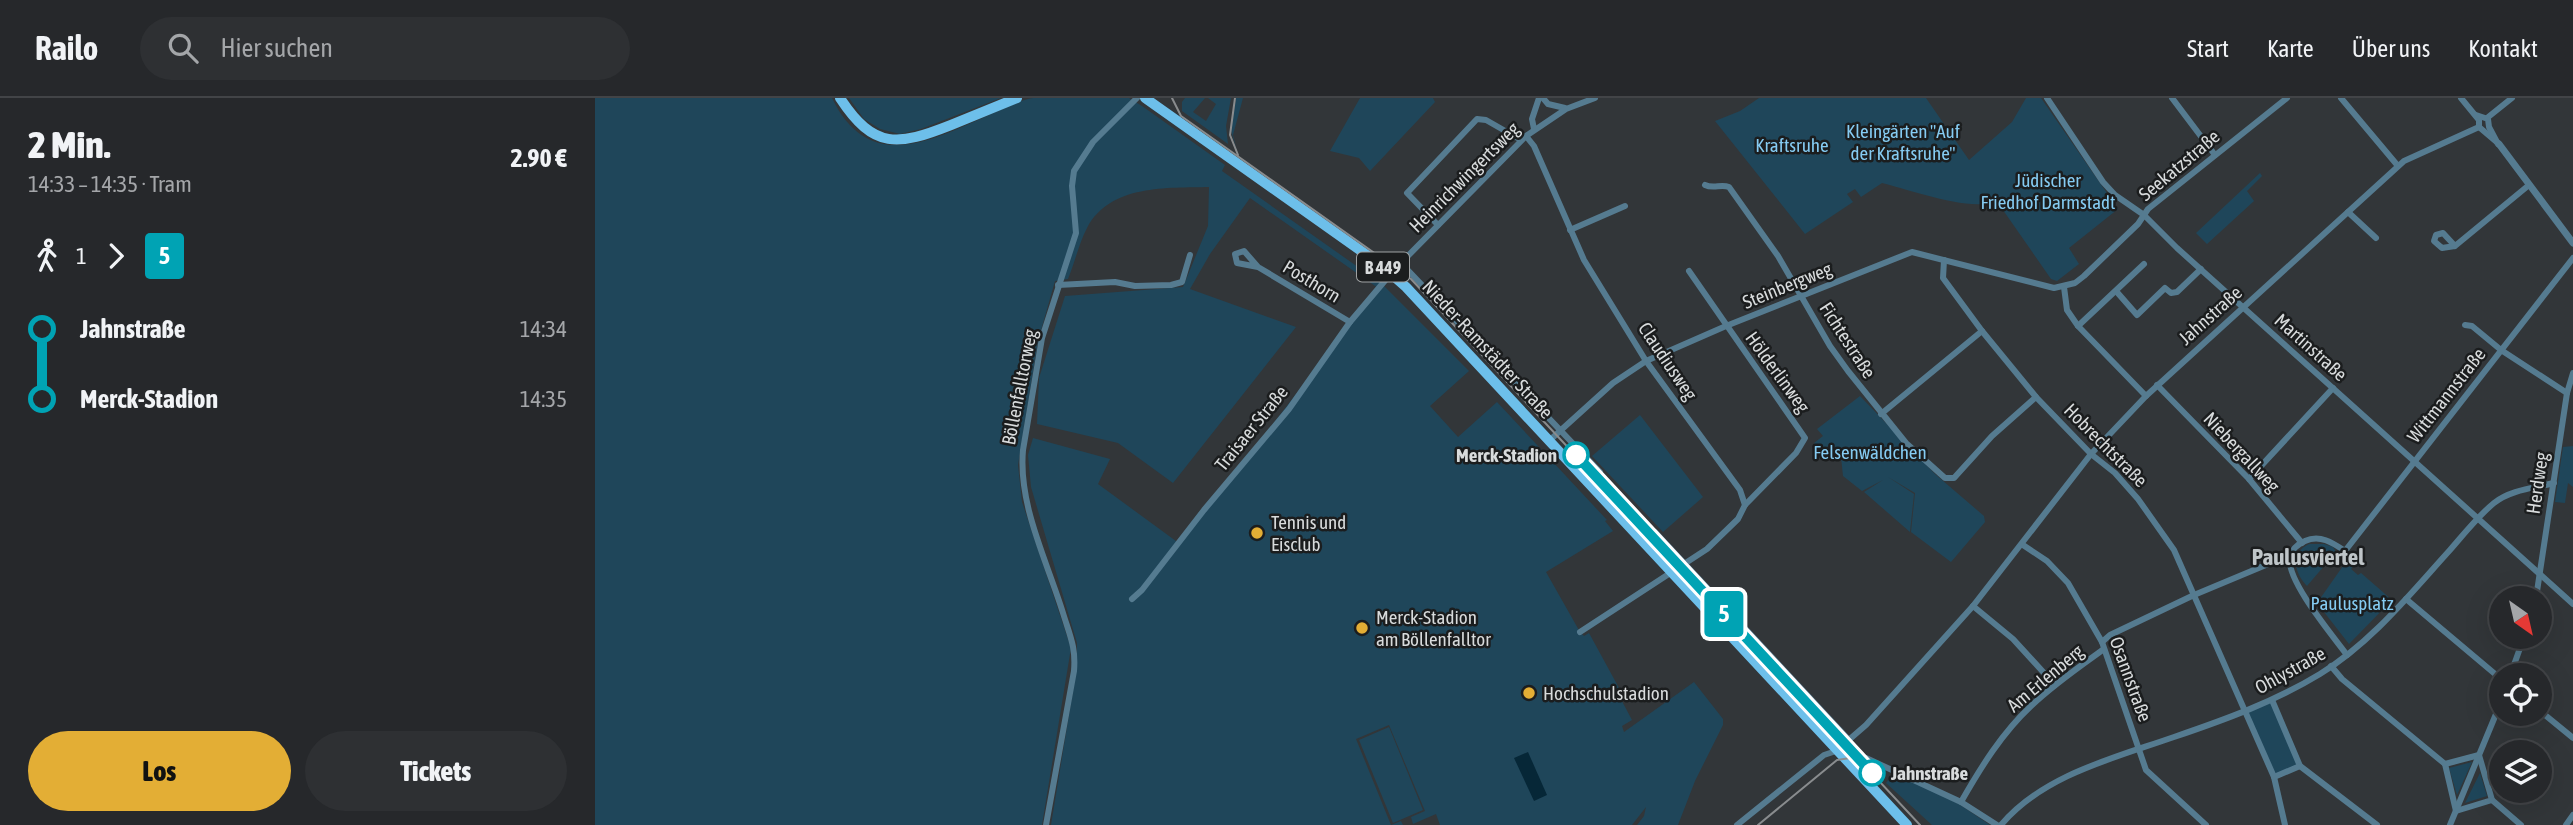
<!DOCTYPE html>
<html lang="de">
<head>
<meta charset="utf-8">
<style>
  body { margin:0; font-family:"Asap Condensed",sans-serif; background:#2e3033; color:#f1f3f6; height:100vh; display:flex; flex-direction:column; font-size:26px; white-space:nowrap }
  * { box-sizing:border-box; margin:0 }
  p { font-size:23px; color:#a4a6a9 }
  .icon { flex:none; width:38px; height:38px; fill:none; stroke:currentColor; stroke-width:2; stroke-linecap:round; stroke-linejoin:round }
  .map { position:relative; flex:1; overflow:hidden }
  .panel { display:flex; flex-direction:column; background:#26282b; width:595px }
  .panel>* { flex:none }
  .badge { padding:0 14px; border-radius:5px; font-size:24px; line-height:46px }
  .needle { width:46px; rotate:146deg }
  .buttons { position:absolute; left:1894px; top:488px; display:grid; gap:14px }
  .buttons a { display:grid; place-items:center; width:63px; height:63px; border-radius:50%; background:#26282b; box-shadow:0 7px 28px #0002,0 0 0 2px #424447; font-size:35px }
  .map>.badge { position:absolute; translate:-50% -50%; box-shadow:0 0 0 4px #fff }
  .legs { display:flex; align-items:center; gap:10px; height:77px; padding:0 28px; font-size:23px }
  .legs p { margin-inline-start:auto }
  .headline { display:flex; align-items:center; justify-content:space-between; height:119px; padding:0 28px }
  h1 { font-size:38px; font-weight:800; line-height:52px }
  .action { display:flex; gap:14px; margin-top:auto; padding:14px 28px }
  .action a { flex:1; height:80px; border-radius:42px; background:#e3ae35; color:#111; font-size:28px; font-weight:800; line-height:80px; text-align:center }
  .action a+a { background:#2e3033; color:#f1f3f6 }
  ul { padding:0 28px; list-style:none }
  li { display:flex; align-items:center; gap:24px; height:70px; font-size:26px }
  li i { display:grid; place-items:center; width:10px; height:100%; margin:0 9px; background:currentColor }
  li i::after { content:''; width:18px; height:18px; margin:-9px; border:5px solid; border-radius:50%; background:#26282b }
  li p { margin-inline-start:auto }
  li:first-child i { background:linear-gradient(#0000 50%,currentColor 0) }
  li:last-child i { background:linear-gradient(currentColor 50%,#0000 0) }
  header { display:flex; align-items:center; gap:42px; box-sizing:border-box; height:98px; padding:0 35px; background:#26282b; border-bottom:2px solid #424447 }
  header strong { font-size:33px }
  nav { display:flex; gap:38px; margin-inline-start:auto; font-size:24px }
  .search { width:490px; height:63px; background:#2e3033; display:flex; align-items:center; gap:18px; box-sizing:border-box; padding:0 24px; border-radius:38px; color:#a4a6a9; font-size:26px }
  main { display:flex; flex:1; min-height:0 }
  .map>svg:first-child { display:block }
</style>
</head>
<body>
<header>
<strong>Railo</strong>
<div class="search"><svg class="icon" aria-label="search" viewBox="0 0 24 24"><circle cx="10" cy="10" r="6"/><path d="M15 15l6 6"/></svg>Hier suchen</div>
<nav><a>Start</a><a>Karte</a><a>Über uns</a><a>Kontakt</a></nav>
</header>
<main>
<section class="panel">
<div class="headline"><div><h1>2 Min.</h1><p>14:33 – 14:35 · Tram</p></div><b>2.90 €</b></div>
<div class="legs"><svg class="icon" aria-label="walk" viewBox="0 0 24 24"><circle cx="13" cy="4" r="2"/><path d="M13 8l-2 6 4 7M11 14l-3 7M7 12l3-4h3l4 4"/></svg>1<svg class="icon" aria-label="forward" viewBox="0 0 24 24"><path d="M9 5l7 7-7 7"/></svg><b class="badge" style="background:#00a3b4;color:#fff">5</b></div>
<ul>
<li><i style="color:#00a3b4"></i><b>Jahnstraße</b><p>14:34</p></li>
<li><i style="color:#00a3b4"></i><b>Merck-Stadion</b><p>14:35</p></li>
</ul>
<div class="action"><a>Los</a><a>Tickets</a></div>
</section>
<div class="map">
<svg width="1978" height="727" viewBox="0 0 1978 727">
  <rect width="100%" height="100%" fill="#323639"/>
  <g fill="#1f465a">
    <path d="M 0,0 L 237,0 C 277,83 347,36 408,11 C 417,8 428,1 438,0 C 467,0 505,0 534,0 L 547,8 L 630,67 L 627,73 L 787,186 L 874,273 L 835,308 L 863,339 L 902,304 L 1012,422 L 1010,423 L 1018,433 L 951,474 L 985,534 L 989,538 L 994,535 L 1024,590 L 1021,592 L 1037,622 L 1027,628 L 1029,634 L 1099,584 L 1128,621 L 1128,627 L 1100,683 L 1083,727 L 1042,727 L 1049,718 L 1051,709 L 1037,727 L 845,727 L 841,716 L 818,726 L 816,719 L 830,713 L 794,627 L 761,641 L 796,727 L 806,723 L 808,727 L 456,727 L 481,574 L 482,545 L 436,389 L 433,357 L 438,340 L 515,361 L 503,386 L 585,446 L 783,190 L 655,100 L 615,156 L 595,191 L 701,229 L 578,385 L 523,345 L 442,326 L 444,280 L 470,198 L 588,189 L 613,128 L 614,89 C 573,90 515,86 492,130 C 484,145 480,164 473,181 L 460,183 L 443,243 L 423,367 L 427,404 L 476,550 L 447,727 L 0,727 Z"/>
    <path d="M 254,0 L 406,0 L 326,31 L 305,36 L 285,31 L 269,21 Z"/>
    <path d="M 590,0 L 610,0 L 598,14 L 611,23 L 621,6 L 613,0 L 636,0 L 631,28 L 633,46 L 587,13 L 587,4 Z"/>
    <path d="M 641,0 L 648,0 L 638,37 L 642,53 L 636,33 Z"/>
    <path d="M 765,0 L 838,0 L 840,4 L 775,73 L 764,60 L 735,53 Z"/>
    <path d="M 1164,0 L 1331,0 L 1374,62 L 1417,24 L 1431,0 L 1446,0 L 1523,111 L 1474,150 L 1484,166 L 1462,183 L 1456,181 L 1401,102 C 1381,116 1312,91 1287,85 L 1266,99 L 1260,91 L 1252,96 L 1258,104 L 1210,136 L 1120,23 L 1145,13 Z"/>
    <path d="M 1665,75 L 1667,78 L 1652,93 L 1659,103 L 1612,146 L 1601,135 Z"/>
    <path d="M 1265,298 L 1340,376 L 1389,418 L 1390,424 L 1356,464 L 1316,434 L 1320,395 L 1293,379 L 1319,396 L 1315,434 L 1269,394 L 1288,382 L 1267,393 L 1248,378 L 1246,359 L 1233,348 L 1226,354 L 1219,345 L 1228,338 L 1222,331 Z"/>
    <path d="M 1045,317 L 1108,399 L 1068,434 L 997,358 Z"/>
    <path d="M 1978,348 L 1978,389 L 1973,385 L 1970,405 L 1960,404 L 1968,349 Z"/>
    <path d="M 1714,446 L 1729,446 L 1738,449 L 1741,454 L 1712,488 C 1699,475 1695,455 1714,446 Z"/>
    <path d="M 1755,458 L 1762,463 L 1756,471 L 1763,477 L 1766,475 L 1797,502 L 1754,546 L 1722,505 Z"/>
    <path d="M 1677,602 L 1705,668 L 1679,679 L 1650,614 Z"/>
    <path d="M 794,629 L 828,712 L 798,725 L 764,642 Z"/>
    <path d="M 1877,664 L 1862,697 L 1854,670 Z"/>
    <path d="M 1299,674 L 1364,706 L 1395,727 L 1337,727 L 1291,685 Z"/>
    <path d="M 1885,675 L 1892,698 L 1870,705 Z"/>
  </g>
  <path fill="#062737" d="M 933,654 L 952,697 L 939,703 L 919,660 Z"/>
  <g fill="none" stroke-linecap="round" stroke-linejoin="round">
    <g stroke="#557b90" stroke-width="6">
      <path d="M 948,0 L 953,6 L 970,10"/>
      <path d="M 1452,0 L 1508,84 L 1520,97 L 1549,117 L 1582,150 L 1978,506"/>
      <path d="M 1577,0 L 1620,57"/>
      <path d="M 1746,0 L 1803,68"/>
      <path d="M 1866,0 L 1884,22 L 1884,29 L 1904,46"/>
      <path d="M 1881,17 L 1893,21 L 1894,29 L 1903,46"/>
      <path d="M 1892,20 L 1917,0"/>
      <path d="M 939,31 L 937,21 L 944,0"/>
      <path d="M 931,38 L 939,48 L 989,162 L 1051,263 L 1145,392 L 1150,407"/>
      <path d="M 1110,87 C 1118,91 1126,86 1134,89 L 1183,158 L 1235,248 L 1253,273 L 1311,345 L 1350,380 L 1359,380 L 1397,338 L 1441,299"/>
      <path d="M 1753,114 L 1781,140"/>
      <path d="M 843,127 L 812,95 L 882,21 L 891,22 L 926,42"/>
      <path d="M 975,132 L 1030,108"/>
      <path d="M 1860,148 L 1848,135 L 1841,137 L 1839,143 L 1847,150 L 1860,148 L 1934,87"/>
      <path d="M 1349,162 L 1348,180 L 1387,233 L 1441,299 L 1496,356 L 1520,375 L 1543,401 L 1579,452 L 1679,679 L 1690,727"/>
      <path d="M 806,165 L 1005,374"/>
      <path d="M 663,169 L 642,165 L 640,156 L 649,153 L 663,169 L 755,224"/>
      <path d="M 463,187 L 520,184 L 540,188 L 576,187 L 587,184 L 595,157"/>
      <path d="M 1469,189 L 1472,212 L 1483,228 L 1551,298"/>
      <path d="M 1521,193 L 1542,217 L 1570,190 L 1576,195 L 1582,194 L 1606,171"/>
      <path d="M 1870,227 L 1877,228 L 1906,252 L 1972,295"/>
      <path d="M 1483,228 L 1549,166"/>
      <path d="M 1562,287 L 1654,381 L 1707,445"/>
      <path d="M 1286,316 L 1387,233"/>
      <path d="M 955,342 L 1018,285 L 1051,263 L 1131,228 L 1317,154 L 1459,190 L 1480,185 L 1489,178 L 1543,126 L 1553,111 L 1692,0"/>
      <path d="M 1654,381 L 1738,290"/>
      <path d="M 1060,434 L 1254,642"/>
      <path d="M 1428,447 L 1452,463 L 1473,485 L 1507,544 L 1551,672 L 1611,727"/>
      <path d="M 1941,500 L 1972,295 L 1978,275"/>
      <path d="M 537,501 L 547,492 L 609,412 L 694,311 L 755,224 L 799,172 L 931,38 L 971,11 L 1000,0"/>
      <path d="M 1811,501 L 1906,581"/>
      <path d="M 1378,508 L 1418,541 L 1460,587"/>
      <path d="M 985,534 L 1112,451 L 1143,421 L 1150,407 L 1201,355 L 1210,340 L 1094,173"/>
      <path d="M 1507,544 L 1515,537 L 1599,497 L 1695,457"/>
      <path d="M 1752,557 C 1738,538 1690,481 1695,459 C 1697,451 1703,446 1710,443 C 1725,436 1738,445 1750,453 L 1978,160"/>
      <path d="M 1736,568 L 1747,581 L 1850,666"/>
      <path d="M 1915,578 L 1929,539"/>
      <path d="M 1677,602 L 1705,668 L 1782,727"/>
      <path d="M 1944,612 L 1978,640"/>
      <path d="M 1884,657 L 1897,702 L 1861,713 L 1850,666 Z"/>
      <path d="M 1271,660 L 1366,704 L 1402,727"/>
      <path d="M 1679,679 L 1705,668"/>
      <path d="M 1897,702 L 1926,727"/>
      <path d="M 1366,704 C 1386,669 1407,635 1436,608 C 1459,586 1484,569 1509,551"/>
      <path d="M 451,727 L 479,573 C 481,549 475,538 468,515 C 452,463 423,407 428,352 L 447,240 L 481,135 L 477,88 L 479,73 L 498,44 L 542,0"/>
      <path d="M 1142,727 L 1229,657 L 1241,653 L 1271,627 L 1378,508 L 1496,356 L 1551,298 L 1809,63 L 1884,29"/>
      <path d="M 1406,727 C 1448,677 1519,660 1579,639 C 1629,622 1679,604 1725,576 C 1777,544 1815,496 1855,452 C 1869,436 1883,418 1899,405 C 1915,392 1939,390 1959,385"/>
      <path d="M 1855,727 L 1906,604"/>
      <path d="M 1971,727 L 1978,717"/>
    </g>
    <path stroke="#557b90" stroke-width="7" d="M 1904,46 L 1978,145"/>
    <g stroke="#6dbfea" stroke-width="10">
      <path d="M 245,0 C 279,52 303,48 356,27 C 378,18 400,9 422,0"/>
      <path d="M 550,0 L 786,167 L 811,189 L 1312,727"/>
    </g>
    <g stroke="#898c8e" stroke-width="2">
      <path d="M 577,0 L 586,18 L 816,181 L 1325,727"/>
      <path d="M 640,0 L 635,37 L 643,57"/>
      <path d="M 1163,727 L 1242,662 L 1255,660 L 1267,665"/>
    </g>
  </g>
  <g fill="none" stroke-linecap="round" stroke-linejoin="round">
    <defs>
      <path id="line-1" d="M 981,357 L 1277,675"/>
    </defs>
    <use href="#line-1" stroke="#fff" stroke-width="16"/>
    <use href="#line-1" stroke="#00a3b4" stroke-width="10"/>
  </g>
  <g fill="#fff" stroke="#00a3b4" stroke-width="3.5">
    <circle cx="981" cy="357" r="12"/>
    <circle cx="1277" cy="675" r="12"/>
  </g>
  <g fill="#e3ae35" stroke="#1b1d1e" stroke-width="2.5">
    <circle cx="662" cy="435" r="7"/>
    <circle cx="767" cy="530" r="7"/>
    <circle cx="934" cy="595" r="7"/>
  </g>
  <g text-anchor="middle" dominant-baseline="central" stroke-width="5" stroke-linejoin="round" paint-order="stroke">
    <rect fill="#1b1d1e" stroke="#9fa2a3" stroke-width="2" x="762" y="154.5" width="52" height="29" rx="5"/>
    <g font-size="18" font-weight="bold" fill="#d8dbdc">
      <text x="788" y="169">B 449</text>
    </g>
    <g font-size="19" fill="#85cbf2" stroke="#1b1d1e">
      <text x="1308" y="33">Kleingärten "Auf<tspan x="1308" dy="22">der Kraftsruhe"</tspan></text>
      <text x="1197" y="47">Kraftsruhe</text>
      <text x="1453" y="82">Jüdischer<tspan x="1453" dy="22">Friedhof Darmstadt</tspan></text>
      <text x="1275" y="354">Felsenwäldchen</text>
      <text x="1757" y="505">Paulusplatz</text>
    </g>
    <g font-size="19" fill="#d8dbdc" stroke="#1b1d1e">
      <text transform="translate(1584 67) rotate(-40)">Seekatzstraße</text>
      <text transform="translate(869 79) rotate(-45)">Heinrichwingertsweg</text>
      <text transform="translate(717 183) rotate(31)">Posthorn</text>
      <text transform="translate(1192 187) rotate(-22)">Steinbergweg</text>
      <text transform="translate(1615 217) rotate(-42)">Jahnstraße</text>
      <text transform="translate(1253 242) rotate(57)">Fichtestraße</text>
      <text transform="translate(1716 249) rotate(42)">Martinstraße</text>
      <text transform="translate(893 251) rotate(47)">Nieder-Ramstädter Straße</text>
      <text transform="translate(1073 263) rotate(56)">Claudiusweg</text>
      <text transform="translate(1183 274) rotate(54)">Hölderlinweg</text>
      <text transform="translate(424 289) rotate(-79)">Böllenfalltorweg</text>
      <text transform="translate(1851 297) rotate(-52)">Wittmannstraße</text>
      <text transform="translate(656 330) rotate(-51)">Traisaer Straße</text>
      <text transform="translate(1511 347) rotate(45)">Hobrechtstraße</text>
      <text transform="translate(1647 354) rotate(47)">Niebergallweg</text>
      <text transform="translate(1942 385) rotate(-82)">Herdweg</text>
      <text transform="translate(1695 572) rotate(-29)">Ohlystraße</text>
      <text transform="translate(1450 580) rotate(-40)">Am Erlenberg</text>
      <text transform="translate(1536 581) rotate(70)">Osannstraße</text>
    </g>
    <g font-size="19" font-weight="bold" fill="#d8dbdc" stroke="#1b1d1e" text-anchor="end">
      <text x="962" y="357">Merck-Stadion</text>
      <text x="1296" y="675" text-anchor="start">Jahnstraße</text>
    </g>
    <g font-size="19" fill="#d8dbdc" stroke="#1b1d1e" text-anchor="start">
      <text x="676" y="424">Tennis und<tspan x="676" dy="22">Eisclub</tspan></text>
      <text x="781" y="519">Merck-Stadion<tspan x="781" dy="22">am Böllenfalltor</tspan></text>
      <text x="948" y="595">Hochschulstadion</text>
    </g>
    <g font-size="23" font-weight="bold" fill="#bfc5c8" stroke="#1b1d1e">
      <text x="1713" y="459">Paulusviertel</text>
    </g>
  </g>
</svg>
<div class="buttons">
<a><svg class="needle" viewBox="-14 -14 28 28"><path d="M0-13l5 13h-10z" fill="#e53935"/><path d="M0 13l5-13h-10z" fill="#a4a6a9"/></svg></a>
<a><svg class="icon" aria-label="locate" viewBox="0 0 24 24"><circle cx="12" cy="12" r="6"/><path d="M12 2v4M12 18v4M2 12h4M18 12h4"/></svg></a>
<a><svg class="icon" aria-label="layers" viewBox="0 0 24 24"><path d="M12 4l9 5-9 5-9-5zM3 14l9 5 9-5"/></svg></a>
</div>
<b class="badge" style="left:1129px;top:516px;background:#00a3b4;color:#fff">5</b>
</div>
</main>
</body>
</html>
